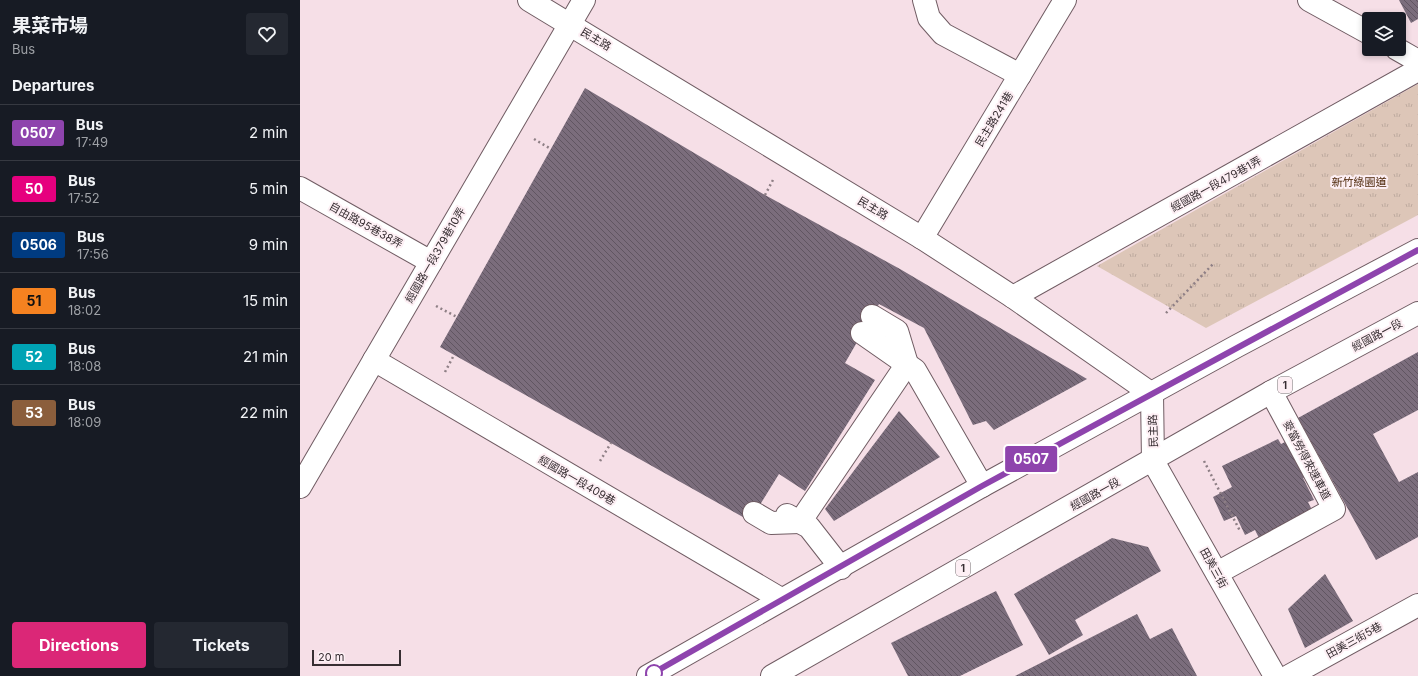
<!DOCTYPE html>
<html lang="en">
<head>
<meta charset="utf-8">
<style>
  body { margin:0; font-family:Inter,"Noto Sans TC",sans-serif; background:#242831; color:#f1f3f6; height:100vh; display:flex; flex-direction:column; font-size:15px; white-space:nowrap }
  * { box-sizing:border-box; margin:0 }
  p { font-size:13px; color:#9ea1a6 }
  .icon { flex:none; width:22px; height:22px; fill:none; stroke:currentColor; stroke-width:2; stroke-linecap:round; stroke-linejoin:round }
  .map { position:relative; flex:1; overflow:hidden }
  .side { display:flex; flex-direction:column; background:#171b24; width:300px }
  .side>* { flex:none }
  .badge { padding:0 8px; border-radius:3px; font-size:14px; line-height:26px }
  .buttons { position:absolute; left:1062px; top:12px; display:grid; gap:8px }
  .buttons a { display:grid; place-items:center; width:44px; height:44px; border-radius:4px; background:#171b24; box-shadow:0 2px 6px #0003; font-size:20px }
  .scale { position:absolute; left:12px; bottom:10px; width:89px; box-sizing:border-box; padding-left:4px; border:2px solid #372e32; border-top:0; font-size:11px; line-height:14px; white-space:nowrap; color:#372e32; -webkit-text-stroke:3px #fdeff4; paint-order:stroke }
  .map>.badge { position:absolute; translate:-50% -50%; box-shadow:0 0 0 2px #fff }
  h2 { padding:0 12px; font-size:15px; line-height:36px }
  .round { display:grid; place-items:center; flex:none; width:42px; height:42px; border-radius:4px; background:#242831 }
  .summary { display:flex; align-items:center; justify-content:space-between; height:68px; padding:0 12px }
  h1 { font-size:19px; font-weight:700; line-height:30px }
  .cta { display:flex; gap:8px; margin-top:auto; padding:8px 12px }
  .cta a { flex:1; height:46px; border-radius:4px; background:#db2777; color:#fff; font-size:16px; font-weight:700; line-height:46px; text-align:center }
  .cta a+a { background:#242831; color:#f1f3f6 }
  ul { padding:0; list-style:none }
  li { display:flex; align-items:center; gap:12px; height:56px; padding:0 12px; border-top:1px solid #363941 }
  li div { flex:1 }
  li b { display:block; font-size:15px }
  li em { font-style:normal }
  li .badge { min-width:44px; font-weight:700; text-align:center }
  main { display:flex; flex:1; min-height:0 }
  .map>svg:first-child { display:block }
</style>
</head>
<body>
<main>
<section class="side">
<div class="summary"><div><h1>果菜市場</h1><p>Bus</p></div><a class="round"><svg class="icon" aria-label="heart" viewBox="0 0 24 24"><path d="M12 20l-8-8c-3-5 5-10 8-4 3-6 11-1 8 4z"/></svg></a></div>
<h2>Departures</h2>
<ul>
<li><span class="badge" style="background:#8e44ad;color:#fff">0507</span><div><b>Bus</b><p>17:49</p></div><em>2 min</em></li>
<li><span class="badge" style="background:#e6007e;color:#fff">50</span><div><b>Bus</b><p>17:52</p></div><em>5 min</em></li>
<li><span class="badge" style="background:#003b80;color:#fff">0506</span><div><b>Bus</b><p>17:56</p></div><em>9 min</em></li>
<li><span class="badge" style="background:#f58220;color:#111">51</span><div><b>Bus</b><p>18:02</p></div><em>15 min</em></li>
<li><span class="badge" style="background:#00a3b4;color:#fff">52</span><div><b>Bus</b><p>18:08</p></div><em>21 min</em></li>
<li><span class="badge" style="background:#8b5e3c;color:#fff">53</span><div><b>Bus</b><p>18:09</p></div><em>22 min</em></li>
</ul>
<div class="cta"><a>Directions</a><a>Tickets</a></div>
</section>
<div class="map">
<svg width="1118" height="676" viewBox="0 0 1118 676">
  <defs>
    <pattern id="park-tufts" width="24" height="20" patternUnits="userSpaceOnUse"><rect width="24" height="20" fill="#ddc6b8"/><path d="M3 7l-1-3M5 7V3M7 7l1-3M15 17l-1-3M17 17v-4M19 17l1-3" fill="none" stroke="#beaa9f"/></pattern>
    <pattern id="building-back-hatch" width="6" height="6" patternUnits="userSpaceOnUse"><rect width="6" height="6" fill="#7b6d7c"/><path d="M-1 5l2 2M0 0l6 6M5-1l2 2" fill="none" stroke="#605561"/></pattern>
  </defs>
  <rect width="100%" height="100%" fill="#f6dfe7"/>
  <path fill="url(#park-tufts)" d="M 1118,84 L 1118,215 L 906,328 L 797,266 Z"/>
  <g fill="url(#building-back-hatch)">
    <path d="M 1099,0 L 1118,0 L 1118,19 L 1111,23 Z"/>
    <path d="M 285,88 L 465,195 L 600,269 L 787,379 L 694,430 L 686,421 L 673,425 L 624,328 L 579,304 L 545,363 L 575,380 L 505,491 L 479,474 L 450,521 L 140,347 Z"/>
    <path d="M 1118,352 L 1118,410 L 1073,434 L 1099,482 L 1118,472 L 1118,537 L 1076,560 L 998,418 Z"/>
    <path d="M 599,411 L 640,457 L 534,521 L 525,509 Z"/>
    <path d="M 978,439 L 981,444 L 991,439 L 1009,476 L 1003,478 L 1014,500 L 1008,502 L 1014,514 L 960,540 L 955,530 L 945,535 L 936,516 L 924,521 L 913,497 L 932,487 L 922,466 Z"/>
    <path d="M 812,538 L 848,547 L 861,571 L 775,620 L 783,635 L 749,655 L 714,594 Z"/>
    <path d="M 1025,574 L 1053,621 L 1005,648 L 988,609 Z"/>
    <path d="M 696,591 L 723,645 L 660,676 L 608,676 L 591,643 Z"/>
    <path d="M 837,614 L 850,639 L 872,628 L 897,676 L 715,676 Z"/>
  </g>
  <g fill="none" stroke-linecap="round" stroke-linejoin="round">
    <defs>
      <g id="minor">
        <path d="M 229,0 L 622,238 L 713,297 L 852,394 L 853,461 L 975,676"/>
        <path d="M 624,0 L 629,18 L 643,34 L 720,75"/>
        <path d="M 1009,0 L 1069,33"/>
        <path d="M 1097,49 L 1118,61"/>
        <path d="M 0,188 L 131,262"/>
        <path d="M 622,238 L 765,0"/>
        <path d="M 713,297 L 1118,70"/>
        <path d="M 562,333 L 615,370 L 682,486"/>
        <path d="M 74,360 L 481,599"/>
        <path d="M 0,487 L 284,0"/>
        <path d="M 454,513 L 471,523 L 500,522 L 607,364 L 597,331 L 572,316"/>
        <path d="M 487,515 L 509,527 L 541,568"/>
        <path d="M 917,573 L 1034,509 L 971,392"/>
        <path d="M 989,676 L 1118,605"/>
      </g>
      <g id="major">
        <path d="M 348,676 L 682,486 L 937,346 L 1118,250"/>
        <path d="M 472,676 L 971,392 L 1118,313"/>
      </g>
    </defs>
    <use href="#minor" stroke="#705c63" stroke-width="24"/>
    <use href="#major" stroke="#705c63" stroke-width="24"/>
    <g stroke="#8e7f85" stroke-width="2.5" stroke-dasharray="2 3" stroke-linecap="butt">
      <path d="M 234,139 L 251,149"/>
      <path d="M 465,195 L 474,178"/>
      <path d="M 136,306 L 157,317"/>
      <path d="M 866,313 L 913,264"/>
      <path d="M 145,372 L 154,355"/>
      <path d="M 300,461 L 311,443"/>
      <path d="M 904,461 L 940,531"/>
    </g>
    <use href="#minor" stroke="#fff" stroke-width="22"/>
    <use href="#major" stroke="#fff" stroke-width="22"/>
  </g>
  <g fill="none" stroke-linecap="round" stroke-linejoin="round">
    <defs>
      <path id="line" d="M 348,676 L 682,486 L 1118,250"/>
    </defs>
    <use href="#line" stroke="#fff" stroke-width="9"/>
    <use href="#line" stroke="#8e44ad" stroke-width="6"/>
  </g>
  <circle fill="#fff" stroke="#8e44ad" stroke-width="2" cx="354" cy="673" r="8"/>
  <g text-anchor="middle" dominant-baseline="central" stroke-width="4" stroke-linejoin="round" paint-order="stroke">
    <g fill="#fdeff4" stroke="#72686c" stroke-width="1">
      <rect x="978" y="377" width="14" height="16" rx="3"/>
      <rect x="656" y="560" width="14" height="16" rx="3"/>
    </g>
    <g font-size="10" font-weight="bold" fill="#372e32">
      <text x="985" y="385">1</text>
      <text x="663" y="568">1</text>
    </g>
    <g font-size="11" fill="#372e32" stroke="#fdeff4">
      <text transform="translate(296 39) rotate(31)">民主路</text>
      <text transform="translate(694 119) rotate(-59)">民主路241巷</text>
      <text transform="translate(916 184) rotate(-29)">經國路一段479巷1弄</text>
      <text transform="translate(573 208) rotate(31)">民主路</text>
      <text transform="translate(66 225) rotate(29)">自由路95巷38弄</text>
      <text transform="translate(135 255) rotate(-60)">經國路一段379巷10弄</text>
      <text transform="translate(1077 335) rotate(-28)">經國路一段</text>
      <text transform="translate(853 431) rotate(-92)">民主路</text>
      <text transform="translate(1007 460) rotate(62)">麥當勞得來速車道</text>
      <text transform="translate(277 480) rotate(30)">經國路一段409巷</text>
      <text transform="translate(795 494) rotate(-29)">經國路一段</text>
      <text transform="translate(914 568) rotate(61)">田美三街</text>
      <text transform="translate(1054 640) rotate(-29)">田美三街5巷</text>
    </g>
    <g font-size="11" fill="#4c2607" stroke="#fdeff4">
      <text x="1059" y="182">新竹綠園道</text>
    </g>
  </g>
</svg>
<div class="buttons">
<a><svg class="icon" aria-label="layers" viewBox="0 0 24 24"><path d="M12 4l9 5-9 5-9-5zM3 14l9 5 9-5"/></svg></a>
</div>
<div class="scale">20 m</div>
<b class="badge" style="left:731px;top:459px;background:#8e44ad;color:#fff">0507</b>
</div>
</main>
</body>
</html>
